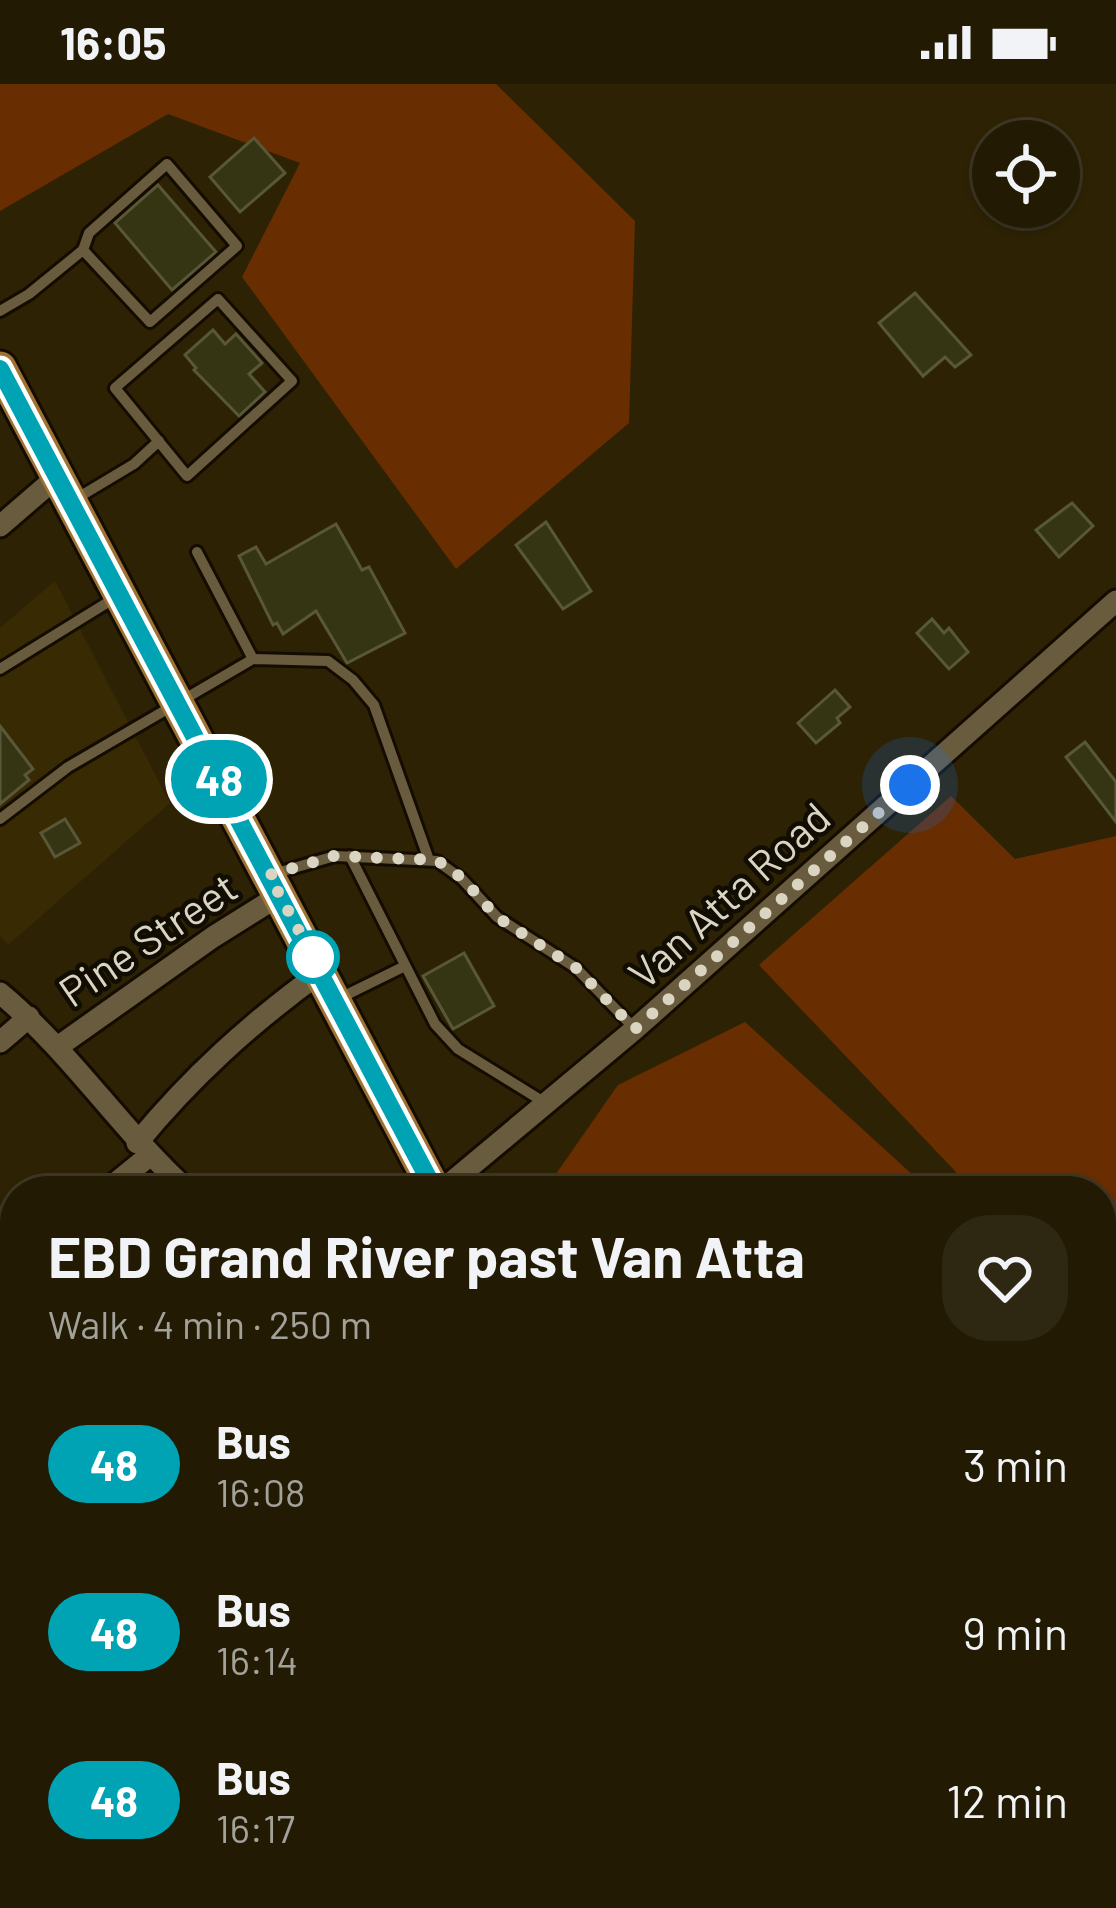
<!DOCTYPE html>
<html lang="en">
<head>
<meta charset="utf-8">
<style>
  body { margin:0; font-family:Barlow,sans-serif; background:#2e2712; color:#f1f3f6; height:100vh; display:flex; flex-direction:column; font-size:45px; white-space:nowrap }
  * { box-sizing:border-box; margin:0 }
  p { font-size:39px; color:#a2a19a }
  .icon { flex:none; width:66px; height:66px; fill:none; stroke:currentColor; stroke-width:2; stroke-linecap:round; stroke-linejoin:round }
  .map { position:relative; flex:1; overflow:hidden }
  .sheet { position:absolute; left:0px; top:1092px; width:1116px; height:732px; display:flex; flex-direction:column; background:#221a03; border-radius:48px 48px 0 0; box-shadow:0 3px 9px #0004,0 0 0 3px #3f3825 }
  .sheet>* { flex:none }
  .badge { padding:0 24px; border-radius:39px; font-size:42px; line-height:78px }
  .buttons { position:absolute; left:972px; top:36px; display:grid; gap:24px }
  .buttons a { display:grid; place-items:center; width:108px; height:108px; border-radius:50%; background:#221a03; box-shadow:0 3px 9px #0004,0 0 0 3px #3f3825; font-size:60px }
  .you { position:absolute; width:60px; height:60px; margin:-30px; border:9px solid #fff; border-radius:50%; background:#1a73e8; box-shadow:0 0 0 18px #1a73e833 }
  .map>.badge { position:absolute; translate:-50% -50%; box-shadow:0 0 0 6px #fff }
  .round { display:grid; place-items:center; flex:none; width:126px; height:126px; border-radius:48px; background:#2e2712 }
  .overview { display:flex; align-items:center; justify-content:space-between; height:204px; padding:0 48px }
  h1 { font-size:57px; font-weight:700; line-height:90px }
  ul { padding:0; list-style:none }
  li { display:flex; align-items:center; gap:36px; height:168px; padding:0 48px }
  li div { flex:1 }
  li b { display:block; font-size:45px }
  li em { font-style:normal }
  li .badge { min-width:132px; font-weight:700; text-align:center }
  .status { display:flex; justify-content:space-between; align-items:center; height:84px; padding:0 60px; background:#221a03; direction:ltr }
  .status svg { height:33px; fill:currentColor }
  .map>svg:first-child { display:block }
</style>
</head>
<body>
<div class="status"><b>16:05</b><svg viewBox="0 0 49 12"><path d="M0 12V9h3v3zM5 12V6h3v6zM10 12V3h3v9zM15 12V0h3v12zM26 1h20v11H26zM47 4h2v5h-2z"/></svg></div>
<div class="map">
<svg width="1116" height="1824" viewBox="0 0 1116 1824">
  <rect width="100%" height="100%" fill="#2d2204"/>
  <path fill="#382a02" d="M 55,497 L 170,719 L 8,861 L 0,852 L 0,544 Z"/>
  <g fill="#682e01">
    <path d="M 0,0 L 496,0 L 635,137 L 629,339 L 456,485 L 242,193 L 300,79 L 168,30 L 0,127 Z"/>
    <path d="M 951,712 L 1015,775 L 1116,752 L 1116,1645 L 1101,1654 L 1101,1107 L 954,1107 L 956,1088 L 759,881 Z"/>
    <path d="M 745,938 L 915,1093 L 920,1107 L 544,1107 L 618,1001 Z"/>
    <path d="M 1101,1724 L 1116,1731 L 1116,1824 L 856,1824 L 848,1809 L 1101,1809 Z"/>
  </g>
  <g fill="#363513" stroke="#585838" stroke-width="3">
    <path d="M 254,54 L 285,89 L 240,128 L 210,93 Z"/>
    <path d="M 158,101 L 216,168 L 172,206 L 115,139 Z"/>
    <path d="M 915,209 L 971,271 L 955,283 L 945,273 L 923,292 L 879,239 Z"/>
    <path d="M 213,246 L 225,260 L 236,250 L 262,279 L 249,290 L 265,308 L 239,332 L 194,286 L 196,284 L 185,271 Z"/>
    <path d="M 1072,419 L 1093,442 L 1059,473 L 1036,446 Z"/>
    <path d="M 546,438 L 591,507 L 563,525 L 516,461 Z"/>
    <path d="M 336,440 L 362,486 L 369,483 L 405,549 L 347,579 L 316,527 L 283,550 L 277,539 L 273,541 L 239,472 L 256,463 L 266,480 Z"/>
    <path d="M 932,535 L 944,549 L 949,544 L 968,568 L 949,585 L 917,549 Z"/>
    <path d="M 835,606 L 850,623 L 837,634 L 840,639 L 816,659 L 798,639 Z"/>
    <path d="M 0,642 L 33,685 L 25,691 L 29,696 L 0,720 Z"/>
    <path d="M 1085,658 L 1116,698 L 1116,738 L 1066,673 Z"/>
    <path d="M 65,735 L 80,759 L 55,773 L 41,749 Z"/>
    <path d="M 464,869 L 494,922 L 453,945 L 423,892 Z"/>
  </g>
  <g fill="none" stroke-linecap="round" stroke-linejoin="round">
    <defs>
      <g id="service">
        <path d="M 218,215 L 292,297 L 187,392 L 115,304 Z"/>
        <path d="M 0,227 L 29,210 L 83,166 L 89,149 L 167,80 L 237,162 L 150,238 L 83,166"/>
        <path d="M 74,416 L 134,380 L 159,357"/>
        <path d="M 197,468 L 253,575"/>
        <path d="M 0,585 L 118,512"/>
        <path d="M 0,735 L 68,683 L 253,575 L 328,577 L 353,596 L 374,621 L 429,776"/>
        <path d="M 350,772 L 435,940 L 458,965 L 547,1020"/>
        <path d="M 273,790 L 335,772 L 437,777 L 462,795 L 497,833 L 576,884 L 635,945"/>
        <path d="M 338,915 L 405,882"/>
      </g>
      <g id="minor">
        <path d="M 0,442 L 58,392"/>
        <path d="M 0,909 C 71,968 120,1045 188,1107"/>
        <path d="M 0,958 L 29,933"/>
        <path d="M 59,962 L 213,853 L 280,811"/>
        <path d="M 137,1059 C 192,992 251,939 321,888"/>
        <path d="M 106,1107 L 149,1072"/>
        <path d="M 441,1107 L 635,945 L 1116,517"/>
        <path d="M 0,1482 L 15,1469"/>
      </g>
      <g id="primary">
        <path d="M 0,284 L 435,1107"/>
        <path d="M 806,1809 L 814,1824"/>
      </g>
    </defs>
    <use href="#service" stroke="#140c00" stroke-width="16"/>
    <use href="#minor" stroke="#140c00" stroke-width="27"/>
    <use href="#primary" stroke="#140c00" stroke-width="39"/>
    <use href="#service" stroke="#695c3e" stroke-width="10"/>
    <use href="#minor" stroke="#695c3e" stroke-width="21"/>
    <use href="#primary" stroke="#9e7232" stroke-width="33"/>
  </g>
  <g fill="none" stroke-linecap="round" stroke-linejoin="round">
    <defs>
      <path id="line" d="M 0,285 L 435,1107"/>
    </defs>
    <use href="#line" stroke="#fff" stroke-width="27"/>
    <use href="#line" stroke="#00a3b4" stroke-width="18"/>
    <path stroke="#dad4c3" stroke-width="12" stroke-dasharray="0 21.6" d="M 313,873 L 321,888 L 269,791 L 334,772 L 437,776 L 462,794 L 497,833 L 576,884 L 635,945 L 910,701"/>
  </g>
  <circle fill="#fff" stroke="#00a3b4" stroke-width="6" cx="313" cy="873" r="24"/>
  <g text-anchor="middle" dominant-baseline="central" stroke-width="9" stroke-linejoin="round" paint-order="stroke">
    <g font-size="42" fill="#dad4c3" stroke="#110d03">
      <text transform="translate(728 810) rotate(-42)">Van Atta Road</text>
      <text transform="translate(147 854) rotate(-34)">Pine Street</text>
    </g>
  </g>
</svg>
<div class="buttons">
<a><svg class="icon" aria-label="locate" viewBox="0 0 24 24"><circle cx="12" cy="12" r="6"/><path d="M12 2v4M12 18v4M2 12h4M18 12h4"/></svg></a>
</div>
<div class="you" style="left:910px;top:701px"></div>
<b class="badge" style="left:219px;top:695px;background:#00a3b4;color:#fff">48</b>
<section class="sheet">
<div class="overview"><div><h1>EBD Grand River past Van Atta</h1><p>Walk · 4 min · 250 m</p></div><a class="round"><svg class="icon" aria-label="heart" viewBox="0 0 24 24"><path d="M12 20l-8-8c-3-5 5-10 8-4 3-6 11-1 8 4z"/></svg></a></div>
<ul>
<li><span class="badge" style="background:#00a3b4;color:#fff">48</span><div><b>Bus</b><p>16:08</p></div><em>3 min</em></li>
<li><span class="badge" style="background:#00a3b4;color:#fff">48</span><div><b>Bus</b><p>16:14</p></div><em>9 min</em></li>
<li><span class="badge" style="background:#00a3b4;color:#fff">48</span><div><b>Bus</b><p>16:17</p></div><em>12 min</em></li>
</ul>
</section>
</div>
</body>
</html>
